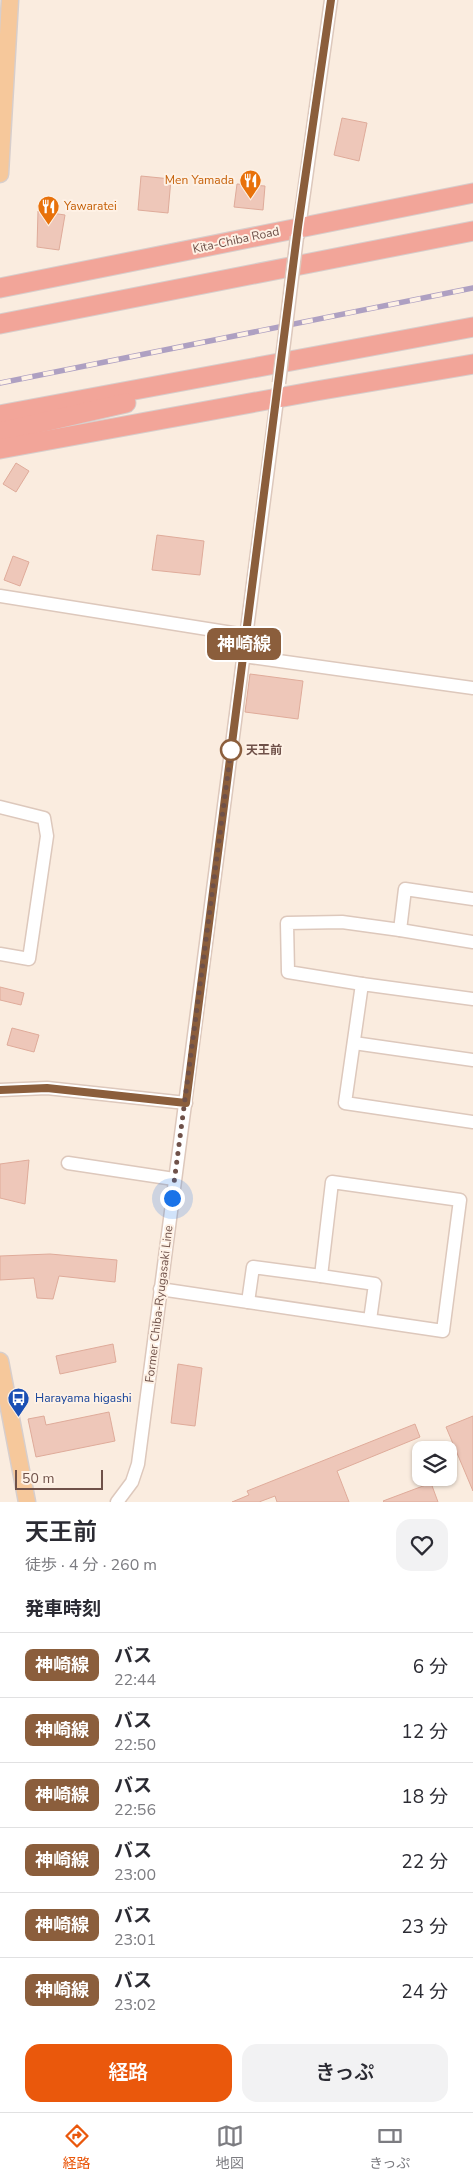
<!DOCTYPE html>
<html lang="ja">
<head>
<meta charset="utf-8">
<style>
  body { margin:0; font-family:"Nunito Sans","Noto Sans JP",sans-serif; background:#f2f2f3; color:#2b2b33; height:100vh; display:flex; flex-direction:column; font-size:19px; white-space:nowrap }
  * { box-sizing:border-box; margin:0 }
  p { font-size:16px; color:#7c7c81 }
  .icon { flex:none; width:28px; height:28px; fill:none; stroke:currentColor; stroke-width:2; stroke-linecap:round; stroke-linejoin:round }
  .map { position:relative; height:1502px; overflow:hidden }
  .sheet { display:flex; flex-direction:column; background:#fff; flex:1 }
  .sheet>* { flex:none }
  .badge { padding:0 10px; border-radius:8px; font-size:18px; line-height:32px }
  .fabs { position:absolute; left:412px; top:1441px; display:grid; gap:10px }
  .fabs a { display:grid; place-items:center; width:45px; height:45px; border-radius:10px; background:#fff; box-shadow:0 1px 4px #0004; font-size:25px }
  .scale { position:absolute; left:15px; bottom:12px; width:88px; box-sizing:border-box; padding-left:5px; border:2px solid #6f5149; border-top:0; font-size:14px; line-height:18px; white-space:nowrap; color:#6f5149; -webkit-text-stroke:4px #fef1e5; paint-order:stroke }
  .you { position:absolute; width:25px; height:25px; margin:-12px; border:4px solid #fff; border-radius:50%; background:#1a73e8; box-shadow:0 0 0 8px #1a73e833 }
  .map>.badge { position:absolute; translate:-50% -50%; box-shadow:0 0 0 2px #fff }
  h2 { padding:0 25px; font-size:19px; line-height:45px }
  .round { display:grid; place-items:center; flex:none; width:52px; height:52px; border-radius:15px; background:#f2f2f3 }
  .overview { display:flex; align-items:center; justify-content:space-between; height:85px; padding:0 25px }
  h1 { font-size:24px; font-weight:600; line-height:38px }
  .primary-button { display:flex; gap:10px; margin-top:auto; padding:10px 25px }
  .primary-button a { flex:1; height:58px; border-radius:15px; background:#ea580c; color:#fff; font-size:20px; font-weight:600; line-height:58px; text-align:center }
  .primary-button a+a { background:#f2f2f3; color:#2b2b33 }
  ul { padding:0; list-style:none }
  li { display:flex; align-items:center; gap:15px; height:65px; padding:0 25px; border-top:1px solid #e1e1e2 }
  li div { flex:1 }
  li b { display:block; font-size:19px }
  li em { font-style:normal }
  li .badge { min-width:55px; font-weight:700; text-align:center }
  .dock { display:flex; justify-content:space-around; align-items:center; height:70px; border-top:1px solid #e1e1e2; background:#fff; font-size:14px; color:#7c7c81 }
  .dock a { display:grid; justify-items:center; gap:2px }
  .dock .active { color:#ea580c }
  .map>svg:first-child { display:block }
</style>
</head>
<body>
<div class="map">
<svg width="473" height="1502" viewBox="0 0 473 1502">
  <rect width="100%" height="100%" fill="#faecdf"/>
  <g fill="#eec7b9" stroke="#dfab9a">
    <path d="M 342,118 L 367,123 L 359,161 L 334,155 Z"/>
    <path d="M 141,176 L 171,179 L 168,213 L 138,210 Z"/>
    <path d="M 237,184 L 265,186 L 263,210 L 234,207 Z"/>
    <path d="M 38,211 L 65,215 L 59,250 L 37,247 Z"/>
    <path d="M 16,463 L 29,471 L 16,492 L 3,484 Z"/>
    <path d="M 157,535 L 204,541 L 200,575 L 152,570 Z"/>
    <path d="M 13,556 L 29,562 L 20,586 L 4,580 Z"/>
    <path d="M 250,674 L 303,681 L 298,719 L 245,712 Z"/>
    <path d="M 0,987 L 24,993 L 21,1005 L 0,1000 Z"/>
    <path d="M 12,1028 L 39,1035 L 34,1052 L 7,1045 Z"/>
    <path d="M 29,1160 L 25,1204 L 0,1198 L 0,1164 Z"/>
    <path d="M 50,1254 L 117,1260 L 115,1282 L 59,1276 L 53,1299 L 37,1298 L 34,1278 L 0,1280 L 0,1256 Z"/>
    <path d="M 113,1344 L 116,1362 L 60,1374 L 56,1356 Z"/>
    <path d="M 178,1364 L 202,1368 L 195,1426 L 171,1423 Z"/>
    <path d="M 109,1412 L 115,1441 L 36,1457 L 28,1419 L 44,1416 L 46,1425 Z"/>
    <path d="M 473,1416 L 473,1491 L 446,1427 Z"/>
    <path d="M 415,1424 L 420,1437 L 337,1471 L 349,1502 L 277,1502 L 275,1496 L 259,1502 L 232,1502 L 249,1495 L 247,1491 Z"/>
    <path d="M 431,1483 L 438,1502 L 384,1502 L 383,1501 Z"/>
  </g>
  <g fill="none" stroke-linecap="round" stroke-linejoin="round">
    <defs>
      <g id="minor">
        <path d="M 298,235 L 331,0"/>
        <path d="M 0,596 L 245,635"/>
        <path d="M 243,656 L 473,688"/>
        <path d="M 0,807 L 44,818 L 47,836 L 29,959 L 0,954"/>
        <path d="M 473,899 L 405,889 L 400,930 L 473,942"/>
        <path d="M 362,984 L 288,972 L 287,923 L 342,922 L 400,930"/>
        <path d="M 473,999 L 362,984 L 345,1103 L 473,1122"/>
        <path d="M 354,1043 L 473,1060"/>
        <path d="M 0,1090 L 47,1088 L 186,1103"/>
        <path d="M 68,1163 L 174,1179"/>
        <path d="M 160,1289 L 443,1331 L 460,1200 L 332,1182 L 321,1276 L 375,1284 L 370,1320"/>
        <path d="M 248,1302 L 253,1267 L 321,1276"/>
        <path d="M 117,1502 L 132,1482 L 138,1464 L 278,392"/>
      </g>
      <g id="major">
        <path d="M 0,174 L 10,0"/>
        <path d="M 0,1361 L 27,1502"/>
      </g>
      <g id="highway">
        <path d="M 0,288 L 473,193"/>
        <path d="M 0,324 L 473,231"/>
        <path d="M 0,415 L 473,327"/>
        <path d="M 0,432 L 126,403"/>
        <path d="M 0,449 L 316,391 L 473,364"/>
      </g>
    </defs>
    <use href="#minor" stroke="#ddc8bc" stroke-width="15"/>
    <use href="#major" stroke="#d7cecc" stroke-width="19"/>
    <use href="#highway" stroke="#d7cecc" stroke-width="21"/>
    <use href="#minor" stroke="#fff" stroke-width="12"/>
    <use href="#major" stroke="#f6c89b" stroke-width="16"/>
    <use href="#highway" stroke="#f2a599" stroke-width="19"/>
    <defs>
      <path id="rail" d="M 0,383 L 473,288"/>
    </defs>
    <use href="#rail" stroke="#aea0c2" stroke-width="5.5"/>
    <use href="#rail" stroke="#fef1e5" stroke-width="4" stroke-dasharray="11" stroke-linecap="butt"/>
    <defs>
      <path id="minor-bridge" d="M 279,383 L 297,237"/>
    </defs>
    <use href="#minor-bridge" stroke="#ddc8bc" stroke-width="15" stroke-linecap="butt"/>
    <use href="#minor-bridge" stroke="#fff" stroke-width="12"/>
  </g>
  <g fill="none" stroke-linecap="round" stroke-linejoin="round">
    <defs>
      <path id="line" d="M 0,1090 L 47,1088 L 186,1103 L 298,227 L 331,0"/>
    </defs>
    <use href="#line" stroke="#fff" stroke-width="11"/>
    <use href="#line" stroke="#8b5e3c" stroke-width="8"/>
    <path stroke="#6f5149" stroke-width="5" stroke-dasharray="0 9" d="M 172,1198 L 231,750"/>
  </g>
  <defs>
    <symbol id="restaurant-pin" viewBox="-11 -11 22 30"><path d="M0 17L-7.5 6A9.5 9.5 0 1 1 7.5 6Z" fill="#e8710a" stroke="#fef1e5"/><path d="M-5-6h1v4h1v-4h1v4h1v-4h1v5L-1.5 .5V6h-2V.5L-5-1ZM5-6V6H3V1.5H1.5Q1.5-4 5-6Z" fill="#fff"/></symbol>
    <symbol id="bus-pin" viewBox="-11 -11 22 30"><path d="M0 17L-7.5 6A9.5 9.5 0 1 1 7.5 6Z" fill="#1a4fb4" stroke="#fef1e5"/><path d="M-5-6H5V4H4V6H2V4H-2V6H-4V4H-5ZM-3.5-4V0h7V-4ZM-3.5 1.2v1.5H-2V1.2ZM2 1.2v1.5H3.5V1.2Z" fill="#fff"/></symbol>
  </defs>
  <g fill-rule="evenodd">
    <use href="#restaurant-pin" x="238" y="168" width="25" height="34"/>
    <use href="#restaurant-pin" x="36" y="194" width="25" height="34"/>
    <use href="#bus-pin" x="6" y="1386" width="25" height="34"/>
  </g>
  <circle fill="#fff" stroke="#8b5e3c" stroke-width="2.5" cx="231" cy="750" r="10"/>
  <g text-anchor="middle" dominant-baseline="central" stroke-width="4" stroke-linejoin="round" paint-order="stroke">
    <g font-size="12" fill="#c56008" stroke="#fef1e5" text-anchor="end">
      <text x="234" y="180">Men Yamada</text>
      <text x="64" y="206" text-anchor="start">Yawaratei</text>
    </g>
    <g font-size="12" fill="#6f5149" stroke="#fef1e5">
      <text transform="translate(236 240) rotate(-12)">Kita-Chiba Road</text>
      <text transform="translate(159 1304) rotate(-83)">Former Chiba-Ryugasaki Line</text>
    </g>
    <g font-size="12" font-weight="bold" fill="#6f5149" stroke="#fef1e5" text-anchor="start">
      <text x="246" y="750">天王前</text>
    </g>
    <g font-size="12" fill="#164399" stroke="#fef1e5" text-anchor="start">
      <text x="35" y="1398">Harayama higashi</text>
    </g>
  </g>
</svg>
<div class="fabs">
<a><svg class="icon" aria-label="layers" viewBox="0 0 24 24"><path d="M12 4l9 5-9 5-9-5zM3 14l9 5 9-5"/></svg></a>
</div>
<div class="scale">50 m</div>
<div class="you" style="left:172px;top:1198px"></div>
<b class="badge" style="left:244px;top:644px;background:#8b5e3c;color:#fff">神崎線</b>
</div>
<section class="sheet">
<div class="overview"><div><h1>天王前</h1><p>徒歩 · 4 分 · 260 m</p></div><a class="round"><svg class="icon" aria-label="heart" viewBox="0 0 24 24"><path d="M12 20l-8-8c-3-5 5-10 8-4 3-6 11-1 8 4z"/></svg></a></div>
<h2>発車時刻</h2>
<ul>
<li><span class="badge" style="background:#8b5e3c;color:#fff">神崎線</span><div><b>バス</b><p>22:44</p></div><em>6 分</em></li>
<li><span class="badge" style="background:#8b5e3c;color:#fff">神崎線</span><div><b>バス</b><p>22:50</p></div><em>12 分</em></li>
<li><span class="badge" style="background:#8b5e3c;color:#fff">神崎線</span><div><b>バス</b><p>22:56</p></div><em>18 分</em></li>
<li><span class="badge" style="background:#8b5e3c;color:#fff">神崎線</span><div><b>バス</b><p>23:00</p></div><em>22 分</em></li>
<li><span class="badge" style="background:#8b5e3c;color:#fff">神崎線</span><div><b>バス</b><p>23:01</p></div><em>23 分</em></li>
<li><span class="badge" style="background:#8b5e3c;color:#fff">神崎線</span><div><b>バス</b><p>23:02</p></div><em>24 分</em></li>
</ul>
<div class="primary-button"><a>経路</a><a>きっぷ</a></div>
</section>
<nav class="dock">
<a class="active"><svg class="icon" aria-label="directions" viewBox="0 0 24 24"><path d="M12 3l9 9-9 9-9-9zM9 14v-3h6M13 9l2 2-2 2"/></svg>経路</a>
<a><svg class="icon" aria-label="map" viewBox="0 0 24 24"><path d="M3 6l6-2 6 2 6-2v14l-6 2-6-2-6 2zM9 4v14M15 6v14"/></svg>地図</a>
<a><svg class="icon" aria-label="tickets" viewBox="0 0 24 24"><path d="M3 7h18v10H3zM15 7v10"/></svg>きっぷ</a>
</nav>
</body>
</html>
